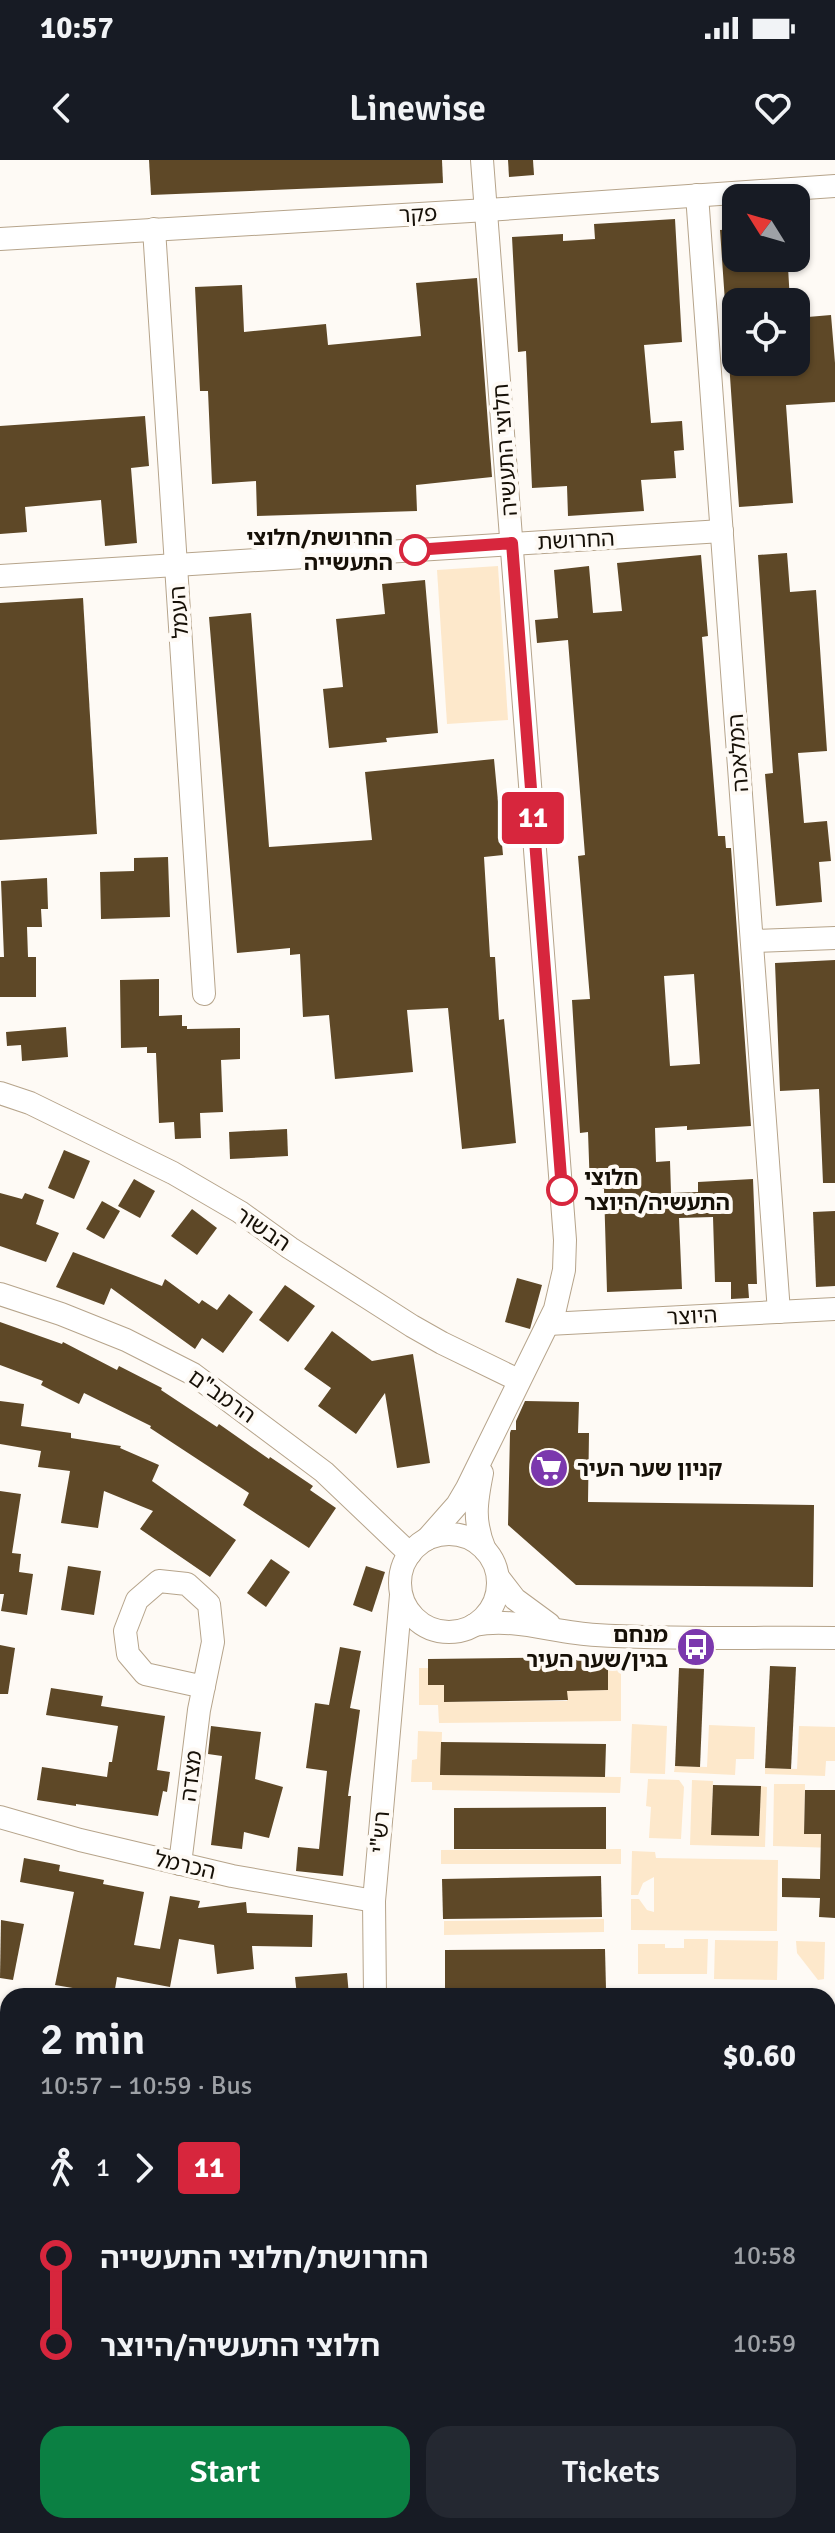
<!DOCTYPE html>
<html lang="en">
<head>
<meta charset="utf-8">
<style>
  body { margin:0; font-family:Signika,"Noto Sans Hebrew",sans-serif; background:#242831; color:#f1f3f6; height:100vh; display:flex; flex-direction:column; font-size:30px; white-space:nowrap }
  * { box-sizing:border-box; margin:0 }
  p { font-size:26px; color:#9ea1a6 }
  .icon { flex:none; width:44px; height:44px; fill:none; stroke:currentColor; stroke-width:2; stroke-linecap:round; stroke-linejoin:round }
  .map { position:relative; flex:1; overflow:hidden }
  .side { position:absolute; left:0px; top:1828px; width:836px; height:546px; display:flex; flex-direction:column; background:#171b24; border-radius:24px 24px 0 0; box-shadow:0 2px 6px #0004 }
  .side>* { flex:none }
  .badge { padding:0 16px; border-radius:6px; font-size:28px; line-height:52px }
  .needle { width:52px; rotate:307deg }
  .controls { position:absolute; left:722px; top:24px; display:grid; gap:16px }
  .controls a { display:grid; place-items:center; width:88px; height:88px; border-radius:16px; background:#171b24; box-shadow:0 2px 6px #0004; font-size:40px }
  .map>.badge { position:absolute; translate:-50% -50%; box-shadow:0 0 0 4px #fff }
  .legs { display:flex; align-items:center; gap:12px; height:88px; padding:0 40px; font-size:26px }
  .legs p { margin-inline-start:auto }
  .headline { display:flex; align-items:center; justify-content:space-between; height:136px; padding:0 40px }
  h1 { font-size:44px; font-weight:600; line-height:60px }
  .button { display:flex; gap:16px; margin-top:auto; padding:16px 40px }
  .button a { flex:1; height:92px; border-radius:24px; background:#0b8043; color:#fff; font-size:32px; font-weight:600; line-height:92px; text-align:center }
  .button a+a { background:#242831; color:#f1f3f6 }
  ul { padding:0 40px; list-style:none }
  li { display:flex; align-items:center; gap:28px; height:88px; font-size:30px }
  li i { display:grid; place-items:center; width:12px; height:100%; margin:0 10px; background:currentColor }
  li i::after { content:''; width:20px; height:20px; margin:-10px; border:6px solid; border-radius:50%; background:#171b24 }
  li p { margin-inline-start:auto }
  li:first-child i { background:linear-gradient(#0000 50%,currentColor 0) }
  li:last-child i { background:linear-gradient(currentColor 50%,#0000 0) }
  .status { display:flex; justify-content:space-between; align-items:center; height:56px; padding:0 40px; background:#171b24; direction:ltr }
  .status svg { height:22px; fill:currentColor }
  header { display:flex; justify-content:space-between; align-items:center; height:104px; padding:0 40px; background:#171b24; font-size:36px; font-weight:600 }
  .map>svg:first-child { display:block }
</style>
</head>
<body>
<div class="status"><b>10:57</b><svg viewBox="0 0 49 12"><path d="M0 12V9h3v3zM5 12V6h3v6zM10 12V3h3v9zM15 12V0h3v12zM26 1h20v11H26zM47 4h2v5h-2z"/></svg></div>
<header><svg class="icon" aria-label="back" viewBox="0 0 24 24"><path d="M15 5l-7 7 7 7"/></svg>Linewise<svg class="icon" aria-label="heart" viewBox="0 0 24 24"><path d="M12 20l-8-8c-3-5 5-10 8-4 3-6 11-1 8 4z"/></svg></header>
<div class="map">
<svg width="835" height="2373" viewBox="0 0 835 2373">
  <rect width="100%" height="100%" fill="#fefaf5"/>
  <g fill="#fde8cb">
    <path d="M 498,406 L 508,560 L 447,564 L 437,410 Z"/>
    <path d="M 608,1497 L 621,1498 L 621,1561 L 439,1563 L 438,1545 L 419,1545 L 419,1508 L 428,1508 L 428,1525 L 444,1525 L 445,1542 L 567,1541 L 567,1531 L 608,1530 Z"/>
    <path d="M 632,1564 L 667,1566 L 665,1614 L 630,1613 Z"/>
    <path d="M 709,1565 L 755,1567 L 754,1599 L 736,1599 L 735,1615 L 674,1612 L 675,1606 L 707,1607 Z"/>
    <path d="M 799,1566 L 835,1567 L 835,1601 L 826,1601 L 825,1616 L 765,1614 L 765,1608 L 797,1609 Z"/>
    <path d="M 418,1571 L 442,1572 L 441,1615 L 621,1617 L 620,1633 L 432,1630 L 432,1622 L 411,1622 L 412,1600 L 417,1599 Z"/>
    <path d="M 648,1619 L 679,1620 L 684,1627 L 681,1679 L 649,1678 L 651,1647 L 646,1646 Z"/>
    <path d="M 692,1620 L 713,1621 L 711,1675 L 761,1626 L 767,1627 L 765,1687 L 690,1685 Z"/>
    <path d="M 774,1624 L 805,1624 L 804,1674 L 835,1674 L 835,1688 L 773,1686 Z"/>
    <path d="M 621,1689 L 621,1704 L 441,1704 L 441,1690 Z"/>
    <path d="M 632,1691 L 655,1692 L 656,1698 L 778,1700 L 777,1771 L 631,1770 L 631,1739 L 639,1739 L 647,1750 L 654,1752 L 654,1717 L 643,1723 L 638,1735 L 631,1735 Z"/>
    <path d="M 604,1759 L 604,1772 L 444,1775 L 444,1761 Z"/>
    <path d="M 684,1779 L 708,1779 L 707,1814 L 638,1814 L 638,1784 L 665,1784 L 665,1788 L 684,1788 Z"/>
    <path d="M 715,1780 L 778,1781 L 777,1820 L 714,1819 Z"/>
    <path d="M 796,1781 L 825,1782 L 824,1819 L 818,1820 L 797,1793 Z"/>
    <path d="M 650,1828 L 810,1830 L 822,1836 L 656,1836 Z"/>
  </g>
  <g fill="#5e4827" fill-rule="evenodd">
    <path d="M 149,0 L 442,0 L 443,23 L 151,35 Z"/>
    <path d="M 508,0 L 533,0 L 534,15 L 509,17 Z"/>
    <path d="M 675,59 L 682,182 L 644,185 L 651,263 L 682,261 L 684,290 L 674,291 L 676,318 L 641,320 L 644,351 L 568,356 L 567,326 L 532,328 L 526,191 L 518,192 L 512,77 L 563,74 L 563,81 L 595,79 L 594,64 Z"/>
    <path d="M 736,69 L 736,98 L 777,98 L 777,108 L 788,107 L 790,142 L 725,142 L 720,70 Z"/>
    <path d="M 477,118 L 492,317 L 416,325 L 417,351 L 257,356 L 256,321 L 212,324 L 208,231 L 200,231 L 195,127 L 242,125 L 244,172 L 326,164 L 328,185 L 421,176 L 416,123 Z"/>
    <path d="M 831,155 L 835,203 L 835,242 L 786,245 L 793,343 L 739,347 L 729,202 L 796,202 L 796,158 Z"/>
    <path d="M 145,256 L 149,306 L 131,308 L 137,383 L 105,386 L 101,340 L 25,347 L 27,372 L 0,374 L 0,266 Z"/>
    <path d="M 787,393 L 790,432 L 816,430 L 827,591 L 798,593 L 804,663 L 827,661 L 831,701 L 819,702 L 822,742 L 776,746 L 765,614 L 773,613 L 758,395 Z"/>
    <path d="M 701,395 L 708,476 L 702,477 L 718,676 L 725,676 L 726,688 L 731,688 L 751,966 L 687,970 L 687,966 L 655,968 L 656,1002 L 670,1001 L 671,1033 L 698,1032 L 698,1022 L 753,1019 L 757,1124 L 748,1124 L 749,1138 L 731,1139 L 731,1122 L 715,1122 L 713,1057 L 679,1058 L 682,1129 L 607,1132 L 604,1029 L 590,1029 L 588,972 L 580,973 L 572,840 L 590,839 L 578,696 L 585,695 L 568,480 L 537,483 L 535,460 L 558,458 L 554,410 L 589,406 L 593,453 L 622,451 L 617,403 ZM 694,814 L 700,904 L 670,906 L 664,816 Z"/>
    <path d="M 425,420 L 438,573 L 386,578 L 387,582 L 329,588 L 323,529 L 343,527 L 336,459 L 385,454 L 382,424 Z"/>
    <path d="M 83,438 L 97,674 L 0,680 L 0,443 Z"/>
    <path d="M 251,453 L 269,687 L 372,680 L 365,612 L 494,599 L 503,695 L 484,697 L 490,797 L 495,797 L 499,860 L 504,859 L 516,983 L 462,989 L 448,848 L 407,850 L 413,912 L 335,919 L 329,855 L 303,857 L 300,794 L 290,795 L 290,788 L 237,793 L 209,457 Z"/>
    <path d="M 168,697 L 170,757 L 101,759 L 100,712 L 134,711 L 134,698 Z"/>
    <path d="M 47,718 L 48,749 L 41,749 L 42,767 L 27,767 L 28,797 L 36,797 L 36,837 L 0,837 L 0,797 L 4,797 L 1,721 Z"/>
    <path d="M 835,800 L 835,1023 L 823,1023 L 819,929 L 780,931 L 775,803 Z"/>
    <path d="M 159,819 L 159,856 L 182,855 L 182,866 L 187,866 L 187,869 L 240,868 L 240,899 L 221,900 L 223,952 L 200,953 L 201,978 L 175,979 L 174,962 L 159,963 L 156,893 L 147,893 L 147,887 L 121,888 L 120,820 Z"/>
    <path d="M 66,867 L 68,897 L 22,901 L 21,885 L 7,886 L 6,872 Z"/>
    <path d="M 287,969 L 288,996 L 230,999 L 229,972 Z"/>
    <path d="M 64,990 L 90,1001 L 74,1039 L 48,1028 Z"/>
    <path d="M 134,1019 L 155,1031 L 140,1058 L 118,1046 Z"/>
    <path d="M 0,1033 L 22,1039 L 25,1033 L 44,1040 L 36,1064 L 59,1073 L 46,1102 L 0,1086 Z"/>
    <path d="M 102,1041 L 120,1051 L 104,1079 L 86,1069 Z"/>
    <path d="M 192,1049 L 217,1068 L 197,1095 L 171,1076 Z"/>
    <path d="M 835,1051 L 835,1126 L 816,1127 L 813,1052 Z"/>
    <path d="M 73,1092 L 162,1126 L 165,1119 L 199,1144 L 202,1140 L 217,1150 L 229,1134 L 253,1152 L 223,1193 L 202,1178 L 195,1189 L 111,1128 L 104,1145 L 56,1127 Z"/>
    <path d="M 517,1118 L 542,1125 L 530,1169 L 505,1162 Z"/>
    <path d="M 285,1125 L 315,1146 L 288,1182 L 259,1160 Z"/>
    <path d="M 0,1162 L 62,1184 L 63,1182 L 117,1210 L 119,1206 L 162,1228 L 161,1230 L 217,1267 L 219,1264 L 269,1299 L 270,1297 L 313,1326 L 310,1330 L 336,1348 L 309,1388 L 243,1345 L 249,1333 L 150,1268 L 151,1266 L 84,1233 L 79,1244 L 41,1225 L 43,1221 L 0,1205 Z"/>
    <path d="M 332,1171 L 372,1201 L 413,1194 L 430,1303 L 397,1308 L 385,1233 L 356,1274 L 318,1246 L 331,1228 L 304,1209 Z"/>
    <path d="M 0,1241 L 24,1244 L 21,1266 L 71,1273 L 71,1278 L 121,1286 L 120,1288 L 159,1305 L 152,1321 L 236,1380 L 210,1417 L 140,1369 L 153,1351 L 104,1331 L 98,1368 L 61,1363 L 70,1311 L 38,1307 L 41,1291 L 0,1284 Z"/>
    <path d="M 525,1241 L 579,1242 L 578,1273 L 589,1273 L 588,1342 L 814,1345 L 813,1427 L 576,1425 L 508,1365 L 510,1273 L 511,1270 L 516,1270 L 516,1261 Z"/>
    <path d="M 0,1331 L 21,1334 L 12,1393 L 21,1394 L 19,1412 L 33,1414 L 27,1455 L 1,1451 L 4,1434 L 0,1434 Z"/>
    <path d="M 271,1399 L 290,1412 L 266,1447 L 247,1433 Z"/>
    <path d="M 68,1406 L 101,1411 L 94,1455 L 61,1450 Z"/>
    <path d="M 366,1406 L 385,1412 L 372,1452 L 353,1445 Z"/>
    <path d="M 0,1485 L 15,1488 L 8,1534 L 0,1534 Z"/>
    <path d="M 340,1487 L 361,1491 L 350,1548 L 360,1550 L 348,1636 L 351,1636 L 343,1716 L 296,1711 L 298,1687 L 319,1689 L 327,1611 L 306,1608 L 315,1543 L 329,1545 Z"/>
    <path d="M 608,1497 L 608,1530 L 567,1531 L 568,1540 L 444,1542 L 444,1525 L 428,1525 L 428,1499 Z"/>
    <path d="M 770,1506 L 796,1507 L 791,1609 L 765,1608 Z"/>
    <path d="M 679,1508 L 704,1509 L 700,1607 L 675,1606 Z"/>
    <path d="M 51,1528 L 103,1536 L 101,1546 L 165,1556 L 157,1610 L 170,1612 L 167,1632 L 163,1631 L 158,1656 L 76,1644 L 76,1646 L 37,1640 L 42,1607 L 107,1617 L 109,1602 L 112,1602 L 118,1566 L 46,1555 Z"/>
    <path d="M 211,1566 L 261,1572 L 255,1619 L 283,1627 L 269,1678 L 244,1672 L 242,1689 L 211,1685 L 222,1596 L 208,1594 Z"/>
    <path d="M 441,1582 L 606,1584 L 605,1617 L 440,1615 Z"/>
    <path d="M 713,1625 L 761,1626 L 759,1676 L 711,1675 Z"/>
    <path d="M 805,1630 L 835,1630 L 835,1758 L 819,1757 L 820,1738 L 782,1737 L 782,1718 L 820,1719 L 821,1674 L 804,1674 Z"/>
    <path d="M 606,1647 L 606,1689 L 454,1689 L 454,1648 Z"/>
    <path d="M 24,1698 L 60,1705 L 59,1711 L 104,1720 L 103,1724 L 144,1732 L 134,1785 L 160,1789 L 170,1736 L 200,1741 L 198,1748 L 246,1742 L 247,1753 L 313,1755 L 312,1787 L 252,1786 L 254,1809 L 217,1814 L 214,1785 L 179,1779 L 170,1827 L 117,1817 L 114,1835 L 55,1825 L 74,1732 L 20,1722 Z"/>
    <path d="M 601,1716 L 602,1757 L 443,1759 L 442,1719 Z"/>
    <path d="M 1,1760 L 24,1764 L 13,1820 L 0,1818 Z"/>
    <path d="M 605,1789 L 606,1829 L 445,1830 L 445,1790 Z"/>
    <path d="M 347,1813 L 349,1836 L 297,1836 L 295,1817 Z"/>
  </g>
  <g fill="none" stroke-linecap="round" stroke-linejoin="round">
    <defs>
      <g id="minor">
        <path d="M 697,35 L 779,1152"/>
        <path d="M 154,69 L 204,834"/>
        <path d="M 0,79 L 487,50 L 835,26"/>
        <path d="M 0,416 L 722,371"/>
        <path d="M 752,781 L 835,778"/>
        <path d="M 0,933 L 30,943 L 173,1013 L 240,1052 L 290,1088 L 412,1166 L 442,1183 L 518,1220"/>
        <path d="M 0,1134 L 61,1154 L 126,1180 L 193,1214 L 324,1312 L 410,1394"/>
        <path d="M 548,1164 L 835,1149"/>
        <path d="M 482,1313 C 476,1343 473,1361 485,1390"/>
        <circle cx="449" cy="1423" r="49"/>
        <path d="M 427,1379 L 457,1345 L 467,1328 L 555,1149 L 564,1110 L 565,1080 L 482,0"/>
        <path d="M 498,1417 L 515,1439 L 549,1464"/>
        <path d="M 474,1465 C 516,1457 554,1473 596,1475 C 675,1480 755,1477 835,1478"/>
        <path d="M 0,1657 L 80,1680 L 232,1716 L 374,1741"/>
        <path d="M 180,1704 L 199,1550 L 213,1482 L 209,1444 L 187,1424 L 159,1421 L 137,1440 L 125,1471 L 128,1494 L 145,1514 L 204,1527"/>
        <path d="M 375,1836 L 374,1741 L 401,1435"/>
        <path d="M 0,1955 L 8,1952"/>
        <path d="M 0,2148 L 8,2146"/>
        <path d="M 0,2185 L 8,2187"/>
        <path d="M 0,2357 L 8,2352"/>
        <path d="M 461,2366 L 464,2373"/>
        <path d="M 819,2366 L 819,2373"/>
      </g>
    </defs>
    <use href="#minor" stroke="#b6a48b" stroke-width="24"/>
    <use href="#minor" stroke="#fff" stroke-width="22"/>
  </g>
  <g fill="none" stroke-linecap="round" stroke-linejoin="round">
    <defs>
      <path id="line-1" d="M 415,390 L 512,383 L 562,1030"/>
    </defs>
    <use href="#line-1" stroke="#fff" stroke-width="18"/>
    <use href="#line-1" stroke="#d7263d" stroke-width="12"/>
  </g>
  <defs>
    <symbol id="supermarket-disc" viewBox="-11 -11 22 22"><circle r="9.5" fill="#7b38ad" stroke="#fefaf5"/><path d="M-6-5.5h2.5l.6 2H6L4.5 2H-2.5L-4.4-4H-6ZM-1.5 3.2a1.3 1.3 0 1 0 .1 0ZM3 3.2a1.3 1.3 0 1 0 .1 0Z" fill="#fff"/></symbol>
    <symbol id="bus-disc" viewBox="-11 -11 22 22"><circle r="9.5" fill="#7b38ad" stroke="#fefaf5"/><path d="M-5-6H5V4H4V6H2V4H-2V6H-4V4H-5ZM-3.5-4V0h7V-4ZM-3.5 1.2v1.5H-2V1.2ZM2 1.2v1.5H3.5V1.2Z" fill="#fff"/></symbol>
  </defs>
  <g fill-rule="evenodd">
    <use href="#supermarket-disc" x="527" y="1286" width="44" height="44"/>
    <use href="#bus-disc" x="674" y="1465" width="44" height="44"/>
  </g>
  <g fill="#fff" stroke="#d7263d" stroke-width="4">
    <circle cx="415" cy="390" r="14"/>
    <circle cx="562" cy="1030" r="14"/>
  </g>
  <g text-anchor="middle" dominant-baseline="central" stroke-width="8" stroke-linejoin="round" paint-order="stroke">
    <g font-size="22" fill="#161007" stroke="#fefaf5">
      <text transform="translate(418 54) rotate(-3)">פקר</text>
      <text transform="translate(505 290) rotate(-94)">חלוצי התעשיה</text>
      <text transform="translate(576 380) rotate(-3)">החרושת</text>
      <text transform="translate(179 452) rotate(-94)">העמל</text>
      <text transform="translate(738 593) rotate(-94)">המלאכה</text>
      <text transform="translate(263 1069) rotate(34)">הבשור</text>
      <text transform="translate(692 1156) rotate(-3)">היוצר</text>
      <text transform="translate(222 1236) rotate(35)">הרמב"ם</text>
      <text transform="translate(191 1616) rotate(-83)">מצדה</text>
      <text transform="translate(380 1672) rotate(-85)">רש"י</text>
      <text transform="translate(185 1705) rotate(13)">הכרמל</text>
    </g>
    <g font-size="22" font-weight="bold" fill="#161007" stroke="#fefaf5" text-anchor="end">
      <text x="393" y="377">החרושת/חלוצי<tspan x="393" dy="25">התעשייה</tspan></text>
      <text x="584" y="1017" text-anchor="start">חלוצי<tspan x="584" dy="25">התעשיה/היוצר</tspan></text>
    </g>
    <g font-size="22" font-weight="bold" fill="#161007" stroke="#fefaf5" text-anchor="start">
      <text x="577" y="1308">קניון שער העיר</text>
      <text x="668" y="1474" text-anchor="end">מנחם<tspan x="668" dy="25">בגין/שער העיר</tspan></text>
    </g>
  </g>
</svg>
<div class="controls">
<a><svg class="needle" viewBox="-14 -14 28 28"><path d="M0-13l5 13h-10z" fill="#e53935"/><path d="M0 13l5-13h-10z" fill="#9ea1a6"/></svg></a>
<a><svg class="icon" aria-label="locate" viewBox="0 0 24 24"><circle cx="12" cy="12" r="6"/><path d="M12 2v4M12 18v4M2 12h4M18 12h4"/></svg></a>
</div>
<b class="badge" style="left:533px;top:658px;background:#d7263d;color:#fff">11</b>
<section class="side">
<div class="headline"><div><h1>2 min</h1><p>10:57 – 10:59 · Bus</p></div><b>$0.60</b></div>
<div class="legs"><svg class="icon" aria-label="walk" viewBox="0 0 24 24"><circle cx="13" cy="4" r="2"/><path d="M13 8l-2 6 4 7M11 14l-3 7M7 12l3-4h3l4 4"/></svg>1<svg class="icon" aria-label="forward" viewBox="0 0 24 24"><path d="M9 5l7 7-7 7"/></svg><b class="badge" style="background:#d7263d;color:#fff">11</b></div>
<ul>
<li><i style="color:#d7263d"></i><b>החרושת/חלוצי התעשייה</b><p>10:58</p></li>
<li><i style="color:#d7263d"></i><b>חלוצי התעשיה/היוצר</b><p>10:59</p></li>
</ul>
<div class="button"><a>Start</a><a>Tickets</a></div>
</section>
</div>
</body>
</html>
